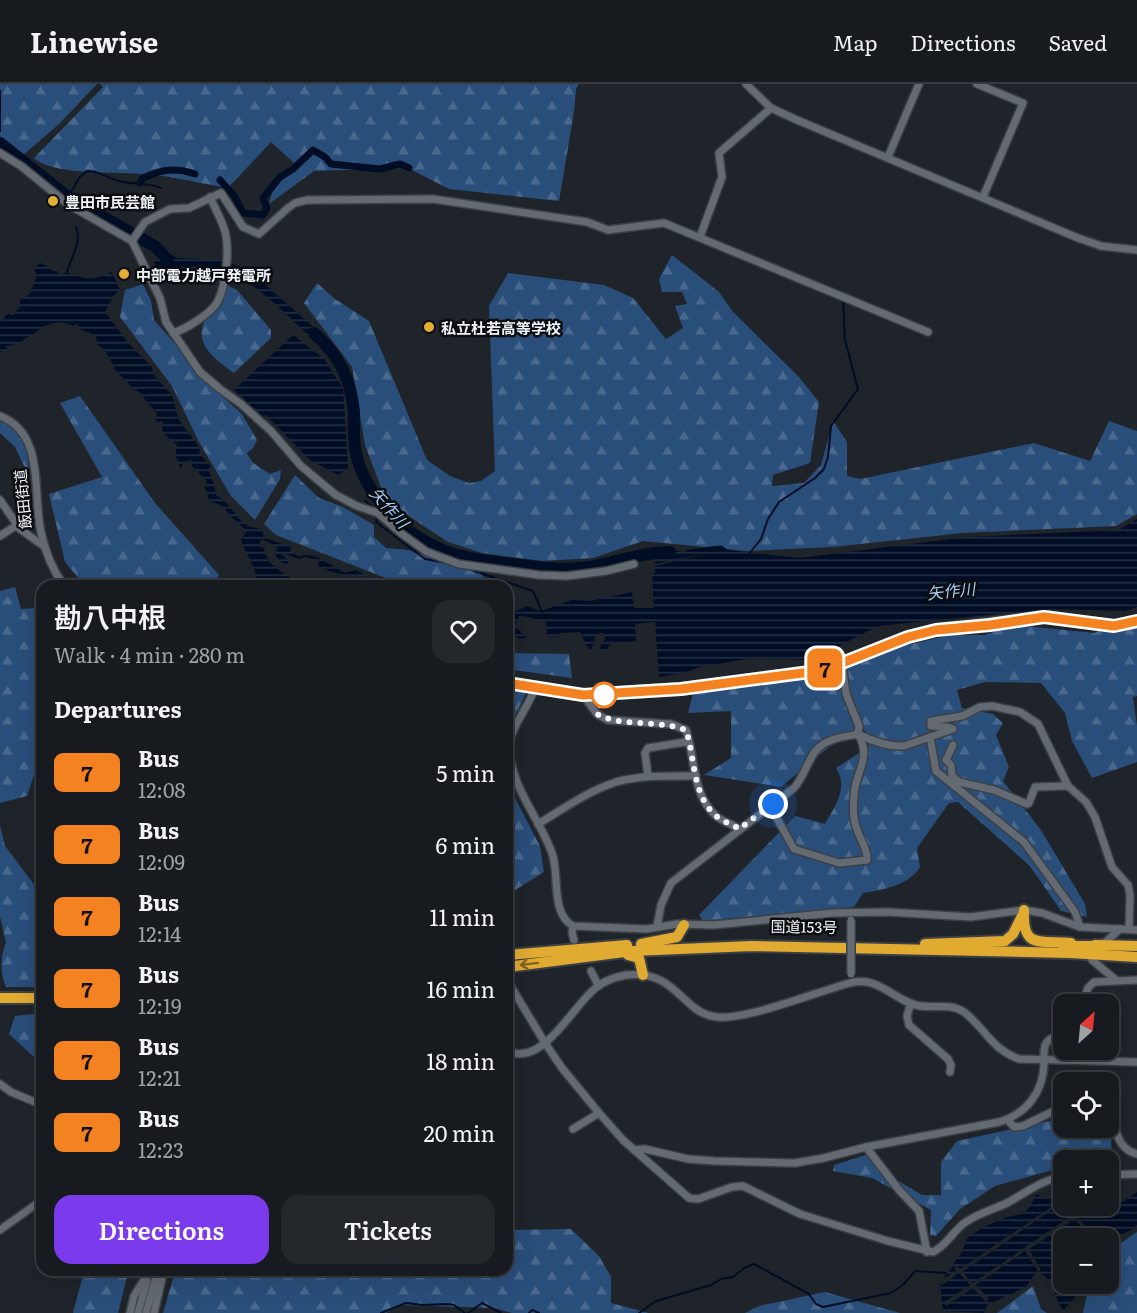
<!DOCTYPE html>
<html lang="en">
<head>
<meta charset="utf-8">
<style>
  body { margin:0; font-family:Literata,"Noto Sans JP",serif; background:#24282d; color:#f1f3f6; height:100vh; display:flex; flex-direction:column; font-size:22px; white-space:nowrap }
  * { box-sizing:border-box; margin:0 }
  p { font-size:20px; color:#9ea1a5 }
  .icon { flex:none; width:33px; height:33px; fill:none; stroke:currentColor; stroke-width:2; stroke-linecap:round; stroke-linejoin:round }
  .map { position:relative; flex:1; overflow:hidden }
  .side { position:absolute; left:36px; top:496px; width:477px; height:696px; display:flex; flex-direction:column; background:#171b20; border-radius:18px; box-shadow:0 6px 24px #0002,0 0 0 2px #36393e }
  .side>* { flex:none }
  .badge { padding:0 12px; border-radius:9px; font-size:21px; line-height:39px }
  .needle { width:39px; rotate:27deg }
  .tools { position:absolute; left:1053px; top:910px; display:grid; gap:12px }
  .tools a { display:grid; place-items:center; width:66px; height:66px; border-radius:12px; background:#171b20; box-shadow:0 6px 24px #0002,0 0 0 2px #36393e; font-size:30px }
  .you { position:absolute; width:30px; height:30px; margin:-15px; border:4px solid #fff; border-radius:50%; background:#1a73e8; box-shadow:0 0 0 9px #1a73e833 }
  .map>.badge { position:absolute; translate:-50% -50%; box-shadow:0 0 0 3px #fff }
  h2 { padding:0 18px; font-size:22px; line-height:54px }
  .round { display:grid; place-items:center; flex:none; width:63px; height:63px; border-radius:18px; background:#24282d }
  .head { display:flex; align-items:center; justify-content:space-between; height:102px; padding:0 18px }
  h1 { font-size:28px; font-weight:600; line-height:45px }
  .action { display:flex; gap:12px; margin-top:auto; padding:12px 18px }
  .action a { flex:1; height:69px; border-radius:18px; background:#7c3aed; color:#fff; font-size:24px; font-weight:600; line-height:69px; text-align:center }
  .action a+a { background:#24282d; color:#f1f3f6 }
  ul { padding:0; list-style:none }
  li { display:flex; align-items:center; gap:18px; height:72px; padding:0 18px }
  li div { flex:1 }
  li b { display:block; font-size:22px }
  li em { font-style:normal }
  li .badge { min-width:66px; font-weight:700; text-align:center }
  header { display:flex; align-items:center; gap:36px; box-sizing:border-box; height:84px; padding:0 30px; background:#171b20; border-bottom:2px solid #36393e }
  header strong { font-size:28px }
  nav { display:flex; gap:33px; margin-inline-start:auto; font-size:21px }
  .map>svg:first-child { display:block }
</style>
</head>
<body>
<header>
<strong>Linewise</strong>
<nav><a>Map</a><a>Directions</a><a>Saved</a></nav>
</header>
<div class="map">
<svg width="1137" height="1229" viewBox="0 0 1137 1229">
  <defs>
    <pattern id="forest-firs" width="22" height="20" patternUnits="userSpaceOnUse" patternTransform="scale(1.5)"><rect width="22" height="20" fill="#294e7a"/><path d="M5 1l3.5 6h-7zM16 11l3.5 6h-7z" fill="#48688e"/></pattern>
    <pattern id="water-rules" width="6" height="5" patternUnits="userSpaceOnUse" patternTransform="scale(1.5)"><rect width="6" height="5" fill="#000d24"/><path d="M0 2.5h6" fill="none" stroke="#263145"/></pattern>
  </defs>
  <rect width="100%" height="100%" fill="#1f242a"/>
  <g fill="url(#forest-firs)">
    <path d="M 0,0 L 97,0 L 59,40 L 22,72 L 0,55 Z"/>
    <path d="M 100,0 L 579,0 L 576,5 L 574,28 L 559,117 L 449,105 L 408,84 L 314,87 L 269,120 L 275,98 L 294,79 L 271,58 L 228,104 C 204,100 180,94 156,91 C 127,87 54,93 34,74 L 103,3 Z"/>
    <path d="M 672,171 L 719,208 L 733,228 L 799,293 L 819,318 L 810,379 L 773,391 L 772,402 L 804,399 L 821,381 L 833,337 L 847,358 L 847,392 L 860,395 L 1034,359 L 1090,377 L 1109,337 L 1137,347 L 1137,430 L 1116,442 L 963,449 L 832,463 L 746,467 L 643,457 L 593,474 L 543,477 L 482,469 L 448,458 L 407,431 L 382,406 L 365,361 L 352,283 L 304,219 L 317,199 L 335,215 L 369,237 L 427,376 L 450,392 L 469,399 L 481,397 L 495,387 L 489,222 L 508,189 L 604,201 L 633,214 L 666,255 L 683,244 L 675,222 L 687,220 L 682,208 L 662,208 L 659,195 Z"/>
    <path d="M 143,200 L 151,217 L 154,236 L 177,262 L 193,286 L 242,330 L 257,356 L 253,364 L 247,369 C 252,381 260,383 270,390 L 281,386 L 280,395 L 255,436 L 231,412 L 199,358 L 172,302 L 120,233 L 125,206 Z"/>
    <path d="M 225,200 L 237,206 L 271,246 L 271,254 L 234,289 C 185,255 200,244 225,200 Z"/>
    <path d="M 80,312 L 155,419 L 219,491 L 213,502 L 85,502 L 65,478 L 49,410 L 102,393 L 60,319 Z"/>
    <path d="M 0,337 C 24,345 31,367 28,390 L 15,363 L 0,349 Z"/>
    <path d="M 295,391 L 319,414 L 343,423 L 374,441 L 374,453 L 386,464 L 408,466 L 480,489 L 491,502 L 406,502 L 276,451 L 264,440 Z"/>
    <path d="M 15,503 L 21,525 L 38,524 L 42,521 L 42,667 L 27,712 L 0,719 L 0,507 Z"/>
    <path d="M 1137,531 L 1137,612 L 1133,613 L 1137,642 L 1137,678 L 1092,694 L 1072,657 L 1065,629 L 1041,599 L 985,598 L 957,606 L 962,624 L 993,630 L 1003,639 L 996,651 L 1009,683 L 1003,697 L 1041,746 L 1085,820 L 1087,833 L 1061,827 L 1030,782 L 958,718 L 949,719 L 917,764 L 920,783 C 909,801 883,806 863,809 L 854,823 L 703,837 L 699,831 L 795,732 L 825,740 C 835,722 849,704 836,684 L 859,669 L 868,668 L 869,651 L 863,645 L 835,658 L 781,703 L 704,691 L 731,674 L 731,627 L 688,629 L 693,610 L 951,551 L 984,551 L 1015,541 L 1094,549 Z"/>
    <path d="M 507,569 L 569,570 L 572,594 L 507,585 Z"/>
    <path d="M 507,605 L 526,609 L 507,649 Z"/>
    <path d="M 507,699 L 540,762 L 544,788 L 512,808 L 507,806 Z"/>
    <path d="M 0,742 L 5,762 L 42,811 L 42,903 L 6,903 C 0,889 0,873 6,859 L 0,832 Z"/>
    <path d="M 33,930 L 42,931 L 42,988 L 37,985 L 34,973 L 9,950 L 15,932 Z"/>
    <path d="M 1063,1034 L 1064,1044 L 1104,1044 L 1111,1054 L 1112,1076 L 1064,1077 L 1063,1083 L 995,1102 L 960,1125 L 936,1152 L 930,1151 L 931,1126 L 872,1094 L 833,1087 L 834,1081 L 875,1068 L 890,1092 L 922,1111 L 941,1111 L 941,1078 L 957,1057 Z"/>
    <path d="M 571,1145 L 599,1172 L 611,1193 L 611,1219 L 649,1229 L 512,1229 L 494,1224 L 401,1221 L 386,1229 L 163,1229 L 175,1187 L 507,1186 L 507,1146 Z"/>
    <path d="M 1137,1148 L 1137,1229 L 1083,1229 L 1088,1206 L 1093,1200 L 1108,1200 C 1108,1168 1110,1166 1137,1148 Z"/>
    <path d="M 84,1187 L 135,1187 L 127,1193 L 118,1229 L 73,1229 Z"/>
    <path d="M 1033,1202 L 1041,1225 L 1047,1229 L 997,1229 Z"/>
    <path d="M 825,1208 L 900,1229 L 745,1229 L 759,1222 Z"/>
  </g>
  <g fill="url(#water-rules)">
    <path d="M 172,171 L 177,174 L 223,176 L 250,187 L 328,256 L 322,264 C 300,244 248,188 220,186 C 204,185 185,192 170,196 L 169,192 L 162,192 L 155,188 L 155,184 L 157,183 L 155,182 L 154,178 L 162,172 Z"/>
    <path d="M 40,179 L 47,182 L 52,187 L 57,187 L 59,191 L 67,188 C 85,196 93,197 112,188 L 120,206 L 114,211 L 105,228 L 130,261 L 152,283 C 153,296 164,299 171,310 C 175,317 175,326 178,333 C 184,346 195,354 200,366 L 199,369 L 211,382 L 207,386 L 211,391 L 217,412 C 228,417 234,431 244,439 C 249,444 256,443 262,446 L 264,453 C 271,457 282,459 291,462 L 290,467 L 299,473 C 313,465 332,483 345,489 L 356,486 L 367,492 C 356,494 327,488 318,482 L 319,476 L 305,473 L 299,475 L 283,469 L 281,470 L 289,477 L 287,480 L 282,479 L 276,472 L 277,463 L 262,455 L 258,462 L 265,464 L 264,468 C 268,474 270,480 276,484 C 283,490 292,492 295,500 L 292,502 L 270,502 L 268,498 L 257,498 C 256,482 245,471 241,455 L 247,447 L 230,432 L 223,422 L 209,417 L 205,403 L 207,398 L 198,388 L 198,384 L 194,385 L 191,380 L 193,378 L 191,376 L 182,378 L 182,384 L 179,382 L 179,378 L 175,372 L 177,361 L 162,348 L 163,337 L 161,338 L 157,338 L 155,334 L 157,330 L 139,308 L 132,304 C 128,297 120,292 115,285 C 110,276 108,267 98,261 L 95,251 L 79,245 L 77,239 L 74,242 C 43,228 33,260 6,262 L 8,266 L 0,268 L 0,239 L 8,229 L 13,232 L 20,222 L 20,216 L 30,210 L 37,192 L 34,184 Z"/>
    <path d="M 293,251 L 324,275 L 343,304 L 348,384 L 338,391 L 310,376 L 266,331 L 263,332 L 234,306 Z"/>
    <path d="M 1137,435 L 1137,523 L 1125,527 L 1049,525 L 878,542 L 812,576 L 752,574 L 700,583 L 683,589 L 659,593 L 655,538 L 635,540 L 636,557 L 610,560 L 606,567 L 599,565 L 605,555 L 604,549 L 596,550 L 591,567 L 586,561 L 580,548 L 560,549 L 557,553 L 544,552 L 547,548 L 546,538 C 536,537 529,531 519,532 L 515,542 L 526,554 L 518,555 L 515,549 L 510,556 L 507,557 L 507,531 L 527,522 L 541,527 L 572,516 L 590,517 L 632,508 L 634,524 L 654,524 L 652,490 L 655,489 L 655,482 L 713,468 L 655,480 L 653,464 L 685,468 L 686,466 L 721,461 L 728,466 L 799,474 L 967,453 L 1119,446 Z"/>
    <path d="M 1137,1108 L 1137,1141 C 1122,1154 1119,1147 1105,1155 L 1064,1155 L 1064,1200 L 1080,1201 C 1075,1220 1070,1214 1064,1227 C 1053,1215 1057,1193 1036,1188 L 1026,1203 L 987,1221 L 984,1229 L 943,1227 L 940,1199 L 953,1182 L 957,1173 L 961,1170 L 967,1154 L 984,1143 L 1007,1133 L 1022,1130 L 1029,1124 L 1037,1110 L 1044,1114 L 1059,1116 L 1069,1129 C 1094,1132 1117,1123 1137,1108 Z"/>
  </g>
  <path fill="#1f242a" d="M 1063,1115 L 1063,1118 L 962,1188 L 973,1199 L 1072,1131 L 1066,1122 L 1098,1155 L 1094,1155 L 1074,1135 L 1029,1165 L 1041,1186 L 1038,1188 L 1025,1167 L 976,1201 L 989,1215 L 986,1218 L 973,1204 L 946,1222 L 944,1218 L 970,1201 L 959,1189 L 942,1201 L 940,1197 L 956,1187 L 954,1184 L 957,1182 L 960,1185 Z"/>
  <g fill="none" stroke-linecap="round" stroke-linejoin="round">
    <g stroke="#000d24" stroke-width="2">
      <path d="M 0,7 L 0,47"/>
      <path d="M 68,113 L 79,94 L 87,87 C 100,87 107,94 119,97 C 133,101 147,98 161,104"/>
      <path d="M 67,188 C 71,174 82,158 76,143"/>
      <path d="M 365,417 L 377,426"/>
      <path d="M 378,430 L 376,438 L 425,475 L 452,480"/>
      <path d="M 749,470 L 761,455 L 768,435 L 779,418 L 815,394 L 824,385 L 828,373 L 831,342 L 858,305 L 845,256 L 843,216"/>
      <path d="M 466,484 L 533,507 L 542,528"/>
      <path d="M 381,1229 L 406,1219 L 423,1221 L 448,1220 L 454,1221 L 465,1229"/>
      <path d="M 468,1229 L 482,1219 L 501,1229"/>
      <path d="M 529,1229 L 532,1226 L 539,1229"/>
      <path d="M 639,1229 L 656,1217 L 711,1201 L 721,1195 L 733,1193 L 744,1184 L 754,1180 L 809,1210 L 816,1220 L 823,1223 L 891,1209 L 904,1200 L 915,1187 L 946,1189"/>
    </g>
    <g stroke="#000d24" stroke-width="7">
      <path d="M 220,96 L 235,113 L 243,129 L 263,131 L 267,124 L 263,114 L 280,93 L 293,85 L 313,66 L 325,73 L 331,80 L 380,85 L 400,80 L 409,84"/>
      <path d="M 140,99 L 142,95 C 159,85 176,83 195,90"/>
    </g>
    <g stroke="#000d24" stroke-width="12">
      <path d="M 0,59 L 68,113 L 156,163 L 166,174 L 169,180"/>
      <path d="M 314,249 C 339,271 351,295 354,328 C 354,342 353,355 356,369 C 365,411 405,452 445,467 C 467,475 489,477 512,480 C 535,483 557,486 580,484 C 611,481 639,468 670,468"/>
    </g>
    <defs>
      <g id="minor">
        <path d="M 746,0 L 771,24 L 797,36 L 1078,154 L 1101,162 L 1137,166"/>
        <path d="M 977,0 L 1023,19 L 983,113"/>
        <path d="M 0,69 L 21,82 L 69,121 L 132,157 L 160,214 L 166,238 L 200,288 L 220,305 L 241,320 L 271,347 L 301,382 L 336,411 L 357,422 L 378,429 L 402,450 L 427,468 L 459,480 L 539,491 L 567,492 L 606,487 L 634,480"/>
        <path d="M 888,73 L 919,0"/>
        <path d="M 700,153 L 722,93 L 719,69 L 771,24"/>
        <path d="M 132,157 L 145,138 L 170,125 L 189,124 L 221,109 L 243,143 L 259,150 L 288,124 L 295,119 L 307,116 L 433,115 L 587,138 L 608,146 L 664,139 L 928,248"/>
        <path d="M 173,249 C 186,245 212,229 218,217 C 226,200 229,170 226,152 C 224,139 215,125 210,113"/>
        <path d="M 0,332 C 46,350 32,409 41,448 C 45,468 52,485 64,502"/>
        <path d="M 0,416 L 20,445 L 45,463"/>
        <path d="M 0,452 L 17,441"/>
        <path d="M 842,579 L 846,610 L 859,642 L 858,650 C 872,657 888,663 904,662 L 953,645 L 948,643 L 931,642 L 931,637 L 962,632 L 980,623 L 992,622 L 1020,628 L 1038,640 L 1068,702 L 1086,718 L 1095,733 L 1112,783 L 1128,801 L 1130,811 L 1129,845"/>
        <path d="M 535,604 C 529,622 509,646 509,663 C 511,704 539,733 552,769 C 560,791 550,829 573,842 L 647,845 L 677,840 L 714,841 L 832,829 L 887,828 L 971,833 L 1024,826 L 1042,829 L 1080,843 L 1137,846"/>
        <path d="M 583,611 L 597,630 L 608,636 L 671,640 L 686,646 C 695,673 692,710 715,731 C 722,738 731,739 739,745"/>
        <path d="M 930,653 L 936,687 L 1024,758 L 1075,828 L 1080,843"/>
        <path d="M 953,661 L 946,676 L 951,681 L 952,692 L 959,698 L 994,706 L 1027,720 L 1029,719 L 1035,703 L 1068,702"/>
        <path d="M 648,692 L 645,669 L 648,664 L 685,658 L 690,661"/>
        <path d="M 538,740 C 563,725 588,707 616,698 C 642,691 669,692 696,692"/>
        <path d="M 573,842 L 572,848 L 574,856"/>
        <path d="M 657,843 L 661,821 L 671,799 L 794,704 C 803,694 806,681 814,669 C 823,655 842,653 858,650 C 873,674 854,689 854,713 C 853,723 853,736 857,745 C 860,756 868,765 867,776 L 839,779 L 794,765 L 774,729 L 768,724"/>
        <path d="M 1101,862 L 1120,845"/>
        <path d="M 1090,870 L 1092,876 L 1116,896"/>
        <path d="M 591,887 L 598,901"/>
        <path d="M 507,896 L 545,959 L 562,984 L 599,1029 L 623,1056 L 689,1114 L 698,1115 L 732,1103 L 743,1102 L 800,1130 L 888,1157 L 933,1168 C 946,1162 952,1149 963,1140 C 976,1130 991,1126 1005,1120 C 1025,1110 1041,1095 1064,1093"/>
        <path d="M 911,919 L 907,932 L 909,941 L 948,975 L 951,981 L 950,988"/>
        <path d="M 1082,921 L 1088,904 L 1094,898 L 1137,896"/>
        <path d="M 507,967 C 544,984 573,920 597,903 C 605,896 616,893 626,891 C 677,885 682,930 717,933 C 742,936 801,914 827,906 C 840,902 853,896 867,898 C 886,901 900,919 920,922 C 935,924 951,919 964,928 C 985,944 991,965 1019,975 L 1137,978"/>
        <path d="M 0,1000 L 11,1008 L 42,1021"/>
        <path d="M 1108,1018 L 1112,1022 C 1114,1041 1116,1065 1137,1070"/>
        <path d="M 1008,1036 L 1014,1043 L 1023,1042 L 1064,1022"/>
        <path d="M 573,1045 L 599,1029"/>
        <path d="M 866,1063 L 899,1106 L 919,1127 L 927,1168"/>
        <path d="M 634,1066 L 645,1065 L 688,1075 L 714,1077 L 795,1079 L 824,1074 L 866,1063 L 999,1038 C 1026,1030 1043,1009 1044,980 C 1045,973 1042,964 1047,958 C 1051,953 1058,951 1064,949"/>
        <path d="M 1108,1091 L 1137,1090"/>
        <path d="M 0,1146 L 42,1116"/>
        <path d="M 130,1229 L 134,1212 L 150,1186"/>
        <path d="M 138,1229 L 147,1197"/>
        <path d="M 146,1229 L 158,1186"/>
        <path d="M 154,1229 L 164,1186"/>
      </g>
      <g id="highway">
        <path d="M 507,599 L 583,611 L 681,605 L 810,588 L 842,579 L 908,553 L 936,546 L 1044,533 L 1114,542 L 1137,537"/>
        <path d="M 1024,826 C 1022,866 1040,856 1071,859"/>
        <path d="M 641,860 L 677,853 L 684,841"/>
        <path d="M 925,860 L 1005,857 L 1013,850 L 1022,832"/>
        <path d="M 1095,861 L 1137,862"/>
        <path d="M 1063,862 L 1101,862"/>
        <path d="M 507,871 L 627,861"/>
        <path d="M 628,871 L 639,874 L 643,891"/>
        <path d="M 507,883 L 632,867 L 752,862 L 1070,869 L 1137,873"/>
        <path d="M 0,914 L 42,914"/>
      </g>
    </defs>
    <use href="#minor" stroke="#3c4045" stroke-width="10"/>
    <use href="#highway" stroke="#3c4045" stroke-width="14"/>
    <use href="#minor" stroke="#646a72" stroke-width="7"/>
    <use href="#highway" stroke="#e1ab32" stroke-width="10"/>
    <defs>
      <path id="minor-bridge" d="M 851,836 L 851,890"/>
    </defs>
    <use href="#minor-bridge" stroke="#3c4045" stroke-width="10" stroke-linecap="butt"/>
    <use href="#minor-bridge" stroke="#646a72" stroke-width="7"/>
  </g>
  <defs><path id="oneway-shaft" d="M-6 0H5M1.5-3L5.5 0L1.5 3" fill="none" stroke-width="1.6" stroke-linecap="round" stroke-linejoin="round" transform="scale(1.5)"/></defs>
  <use stroke="#816423" href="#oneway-shaft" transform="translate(529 880) rotate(173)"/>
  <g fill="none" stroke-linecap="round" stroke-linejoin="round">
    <defs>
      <path id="line" d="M 507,599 L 583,611 L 681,605 L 810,588 L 842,579 L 908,553 L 936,546 L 990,541 L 1044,533 L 1114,542 L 1137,537"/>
    </defs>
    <use href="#line" stroke="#fff" stroke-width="14"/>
    <use href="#line" stroke="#f58220" stroke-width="9"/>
    <path stroke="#f0f4f8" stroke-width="6" stroke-dasharray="0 10.8" d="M 604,611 L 597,630 C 623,644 657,635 686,646 C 695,673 692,710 715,731 C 722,738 731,739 739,745 L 773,720"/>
  </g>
  <g fill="#e4ae35" stroke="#0b0d10" stroke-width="2">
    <circle cx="53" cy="117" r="6"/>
    <circle cx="124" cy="190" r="6"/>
    <circle cx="429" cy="243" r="6"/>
  </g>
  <circle fill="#fff" stroke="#f58220" stroke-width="3" cx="604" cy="611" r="12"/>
  <g text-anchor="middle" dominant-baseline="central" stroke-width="5" stroke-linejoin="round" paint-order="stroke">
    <g font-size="15" font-weight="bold" fill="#f0f4f8" stroke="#0b0d10" text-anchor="start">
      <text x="65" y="117">豊田市民芸館</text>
      <text x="136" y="190">中部電力越戸発電所</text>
      <text x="441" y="243">私立杜若高等学校</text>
    </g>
    <g font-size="15" fill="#f0f4f8" stroke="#0b0d10">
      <text transform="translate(22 415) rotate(-96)">飯田街道</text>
      <text transform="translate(804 842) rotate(1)">国道153号</text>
    </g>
    <g font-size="16" font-style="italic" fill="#a7ccf8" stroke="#0b0d10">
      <text transform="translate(390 423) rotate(48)">矢作川</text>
      <text transform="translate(951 506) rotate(-6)">矢作川</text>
    </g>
  </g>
</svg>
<div class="tools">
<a><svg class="needle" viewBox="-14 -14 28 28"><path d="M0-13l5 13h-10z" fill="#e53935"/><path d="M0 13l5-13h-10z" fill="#9ea1a5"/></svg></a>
<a><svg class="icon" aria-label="locate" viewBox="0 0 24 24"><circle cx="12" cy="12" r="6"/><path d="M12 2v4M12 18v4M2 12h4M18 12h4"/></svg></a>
<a>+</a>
<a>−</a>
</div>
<div class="you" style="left:773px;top:720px"></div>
<b class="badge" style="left:825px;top:584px;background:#f58220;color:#111">7</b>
<section class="side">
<div class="head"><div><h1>勘八中根</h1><p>Walk · 4 min · 280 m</p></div><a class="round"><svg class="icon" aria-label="heart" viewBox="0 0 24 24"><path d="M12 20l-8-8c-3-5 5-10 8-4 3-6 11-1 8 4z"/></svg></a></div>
<h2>Departures</h2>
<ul>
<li><span class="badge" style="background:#f58220;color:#111">7</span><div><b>Bus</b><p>12:08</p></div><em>5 min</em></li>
<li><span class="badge" style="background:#f58220;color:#111">7</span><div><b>Bus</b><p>12:09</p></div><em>6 min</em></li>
<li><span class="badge" style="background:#f58220;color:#111">7</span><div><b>Bus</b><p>12:14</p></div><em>11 min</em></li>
<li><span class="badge" style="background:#f58220;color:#111">7</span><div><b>Bus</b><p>12:19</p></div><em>16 min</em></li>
<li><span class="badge" style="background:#f58220;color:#111">7</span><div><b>Bus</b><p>12:21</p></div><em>18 min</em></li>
<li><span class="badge" style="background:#f58220;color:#111">7</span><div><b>Bus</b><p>12:23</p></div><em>20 min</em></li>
</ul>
<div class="action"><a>Directions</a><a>Tickets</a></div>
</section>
</div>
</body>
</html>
